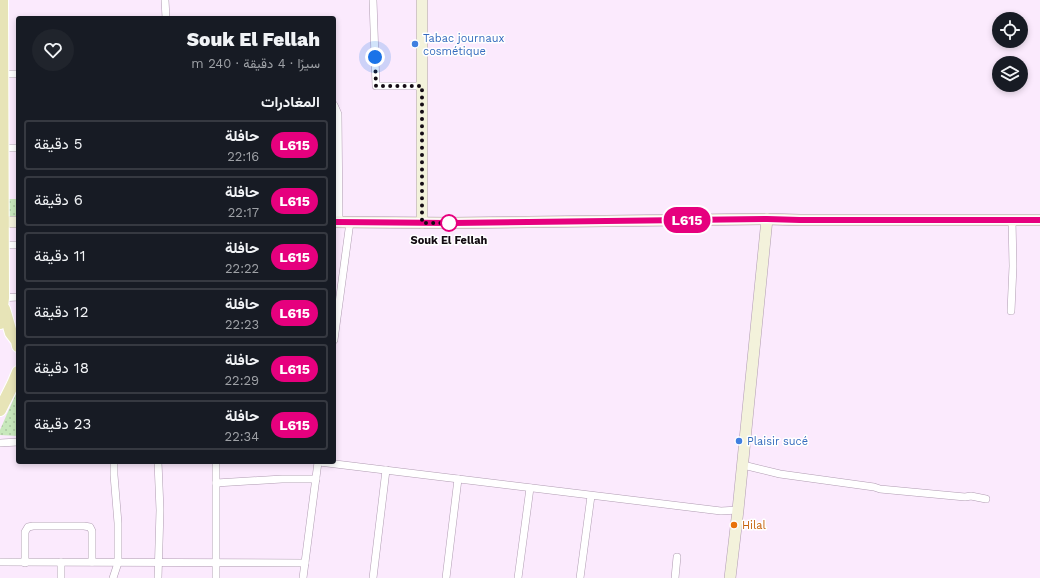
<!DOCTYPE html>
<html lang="ar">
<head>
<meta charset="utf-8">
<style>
  body { margin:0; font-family:"Work Sans",Vazirmatn,sans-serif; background:#20242c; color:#f1f3f6; direction:rtl; height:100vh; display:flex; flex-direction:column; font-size:15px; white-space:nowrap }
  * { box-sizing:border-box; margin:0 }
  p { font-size:13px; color:#9ea1a6 }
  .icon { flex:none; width:22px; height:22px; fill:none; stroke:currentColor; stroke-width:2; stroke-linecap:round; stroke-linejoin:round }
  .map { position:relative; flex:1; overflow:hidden; direction:ltr }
  .panel { position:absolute; left:16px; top:16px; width:320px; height:448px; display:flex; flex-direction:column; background:#171b24; border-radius:4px; box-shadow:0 2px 6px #0003; direction:rtl }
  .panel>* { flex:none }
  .badge { padding:0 8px; border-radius:13px; font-size:14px; line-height:26px }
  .controls { position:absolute; left:992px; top:12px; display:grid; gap:8px }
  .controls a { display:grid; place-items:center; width:36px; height:36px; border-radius:50%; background:#171b24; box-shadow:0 2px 6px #0003; font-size:20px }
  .you { position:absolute; width:20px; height:20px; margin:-10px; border:3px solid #fff; border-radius:50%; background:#1a73e8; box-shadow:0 0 0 6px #1a73e833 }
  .map>.badge { position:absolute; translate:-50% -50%; box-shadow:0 0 0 2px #fff }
  h2 { padding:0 16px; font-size:15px; line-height:36px }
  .round { display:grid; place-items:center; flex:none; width:42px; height:42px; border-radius:21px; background:#20242c }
  .head { display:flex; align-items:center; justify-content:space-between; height:68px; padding:0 16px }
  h1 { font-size:19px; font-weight:800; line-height:30px }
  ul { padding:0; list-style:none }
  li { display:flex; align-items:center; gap:12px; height:50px; margin:0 8px 6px; padding:0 8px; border:2px solid #363941; border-radius:4px }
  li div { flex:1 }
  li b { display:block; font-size:15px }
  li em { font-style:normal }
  li .badge { min-width:44px; font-weight:700; text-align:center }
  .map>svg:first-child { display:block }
</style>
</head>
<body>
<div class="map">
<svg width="1040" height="578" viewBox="0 0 1040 578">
  <defs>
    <pattern id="grass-dots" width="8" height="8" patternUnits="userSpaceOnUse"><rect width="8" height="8" fill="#c8e8bc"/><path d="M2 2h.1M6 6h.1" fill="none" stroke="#abc6a1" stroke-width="1.8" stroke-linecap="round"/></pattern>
  </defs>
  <rect width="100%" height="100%" fill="#fbeafd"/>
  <g fill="url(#grass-dots)">
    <rect x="6" y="199" width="12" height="19"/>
    <path d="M 18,389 L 18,436 L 0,435 L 0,430 Z"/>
  </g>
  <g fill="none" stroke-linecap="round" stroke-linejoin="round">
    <defs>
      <g id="street">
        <path d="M 165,0 L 166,18"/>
        <path d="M 373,0 L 376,86 L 422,86"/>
        <path d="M 0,74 L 18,74"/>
        <path d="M 334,105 L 338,114 L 339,222"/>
        <path d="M 0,148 L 18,148"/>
        <path d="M 0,245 L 18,245"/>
        <path d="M 0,298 L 18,297"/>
        <path d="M 1011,311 L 1013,266 L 1012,220"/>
        <path d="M 334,340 L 350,222"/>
        <path d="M 0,443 L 18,442"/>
        <path d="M 158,462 L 160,510 L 158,578"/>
        <path d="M 319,462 L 721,511 L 738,510"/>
        <path d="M 743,465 L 780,474 L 874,487 L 880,489 L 965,497 L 971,496 L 986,499"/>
        <path d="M 216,483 L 282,479 L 316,479"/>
        <path d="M 0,562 L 305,563"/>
        <path d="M 61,562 L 61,578"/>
        <path d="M 25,563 L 25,532 L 28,527 L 33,526 L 84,526 L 90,527 L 92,531 L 92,562"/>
        <path d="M 113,578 L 118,563 L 118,523 L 114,475 L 114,462"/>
        <path d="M 216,578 L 216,462"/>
        <path d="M 303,578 L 318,462"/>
        <path d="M 373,578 L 386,470"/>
        <path d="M 446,578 L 458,479"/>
        <path d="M 518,578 L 530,488"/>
        <path d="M 580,578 L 591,496"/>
        <path d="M 675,578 L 677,557"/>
      </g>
      <g id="secondary">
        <path d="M 3,222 L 18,222"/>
        <path d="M 334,222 L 452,223 L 767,219 L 800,220 L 1040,220"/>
        <path d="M 422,223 L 422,0"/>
        <path d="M 730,578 L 738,510 L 767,219"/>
      </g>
      <g id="primary">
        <path d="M 4,309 L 11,333 L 17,341 L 18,346"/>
        <path d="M 0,323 L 3,298 L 2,0"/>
        <path d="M 0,410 L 13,384 L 18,372"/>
      </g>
    </defs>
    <use href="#street" stroke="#b09cb2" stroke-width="8"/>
    <use href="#secondary" stroke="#b09cb2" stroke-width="12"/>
    <use href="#primary" stroke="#fff" stroke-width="14"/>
    <use href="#street" stroke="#fff" stroke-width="7"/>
    <use href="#secondary" stroke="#f3f2db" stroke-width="11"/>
    <use href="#primary" stroke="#e7e4b7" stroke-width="12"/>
  </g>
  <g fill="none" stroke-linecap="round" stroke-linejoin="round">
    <defs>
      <path id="line" d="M 334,222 L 452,223 L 767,219 L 800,220 L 1040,220"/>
    </defs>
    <use href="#line" stroke="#fff" stroke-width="9"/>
    <use href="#line" stroke="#e6007e" stroke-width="6"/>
    <path stroke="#130b13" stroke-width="4" stroke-dasharray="0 7.2" d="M 375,57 L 376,86 L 422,86 L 422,223 L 452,223 L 449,223"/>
  </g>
  <g fill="#3f7fe0" stroke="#fff" stroke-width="1.5">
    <circle cx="415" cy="44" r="4"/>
    <circle cx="739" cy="441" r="4"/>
  </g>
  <circle fill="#fff" stroke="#e6007e" stroke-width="2" cx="449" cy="223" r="8"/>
  <circle fill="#e8710a" stroke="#fff" stroke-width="1.5" cx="734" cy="525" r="4"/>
  <g text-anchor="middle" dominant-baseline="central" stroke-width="3" stroke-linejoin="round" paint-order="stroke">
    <g font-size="11" fill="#366cbe" stroke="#fff" text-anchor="start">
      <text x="423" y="38">Tabac journaux<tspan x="423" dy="13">cosmétique</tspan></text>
      <text x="747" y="441">Plaisir sucé</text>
    </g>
    <g font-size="11" font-weight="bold" fill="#130b13" stroke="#fff">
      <text x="449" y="240">Souk El Fellah</text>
    </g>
    <g font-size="11" fill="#c56008" stroke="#fff" text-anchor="start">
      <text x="742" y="525">Hilal</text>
    </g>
  </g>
</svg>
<div class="controls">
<a><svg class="icon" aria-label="locate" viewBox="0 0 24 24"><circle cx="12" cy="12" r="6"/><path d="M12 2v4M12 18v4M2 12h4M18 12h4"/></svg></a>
<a><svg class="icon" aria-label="layers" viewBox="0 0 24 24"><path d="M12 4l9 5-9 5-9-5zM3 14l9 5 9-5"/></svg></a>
</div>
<div class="you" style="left:375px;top:57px"></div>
<b class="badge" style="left:687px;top:220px;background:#e6007e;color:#fff">L615</b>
<section class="panel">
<div class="head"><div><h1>Souk El Fellah</h1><p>سيرًا · 4 دقيقة · 240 m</p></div><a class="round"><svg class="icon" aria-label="heart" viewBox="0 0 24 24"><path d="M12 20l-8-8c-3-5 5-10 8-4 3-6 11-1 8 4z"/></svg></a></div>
<h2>المغادرات</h2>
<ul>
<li><span class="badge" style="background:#e6007e;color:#fff">L615</span><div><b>حافلة</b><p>22:16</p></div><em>5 دقيقة</em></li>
<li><span class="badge" style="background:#e6007e;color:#fff">L615</span><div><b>حافلة</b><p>22:17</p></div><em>6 دقيقة</em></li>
<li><span class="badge" style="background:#e6007e;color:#fff">L615</span><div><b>حافلة</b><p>22:22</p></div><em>11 دقيقة</em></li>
<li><span class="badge" style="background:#e6007e;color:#fff">L615</span><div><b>حافلة</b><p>22:23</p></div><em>12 دقيقة</em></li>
<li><span class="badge" style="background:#e6007e;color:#fff">L615</span><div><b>حافلة</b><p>22:29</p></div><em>18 دقيقة</em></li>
<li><span class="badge" style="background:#e6007e;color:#fff">L615</span><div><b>حافلة</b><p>22:34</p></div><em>23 دقيقة</em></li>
</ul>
</section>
</div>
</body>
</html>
